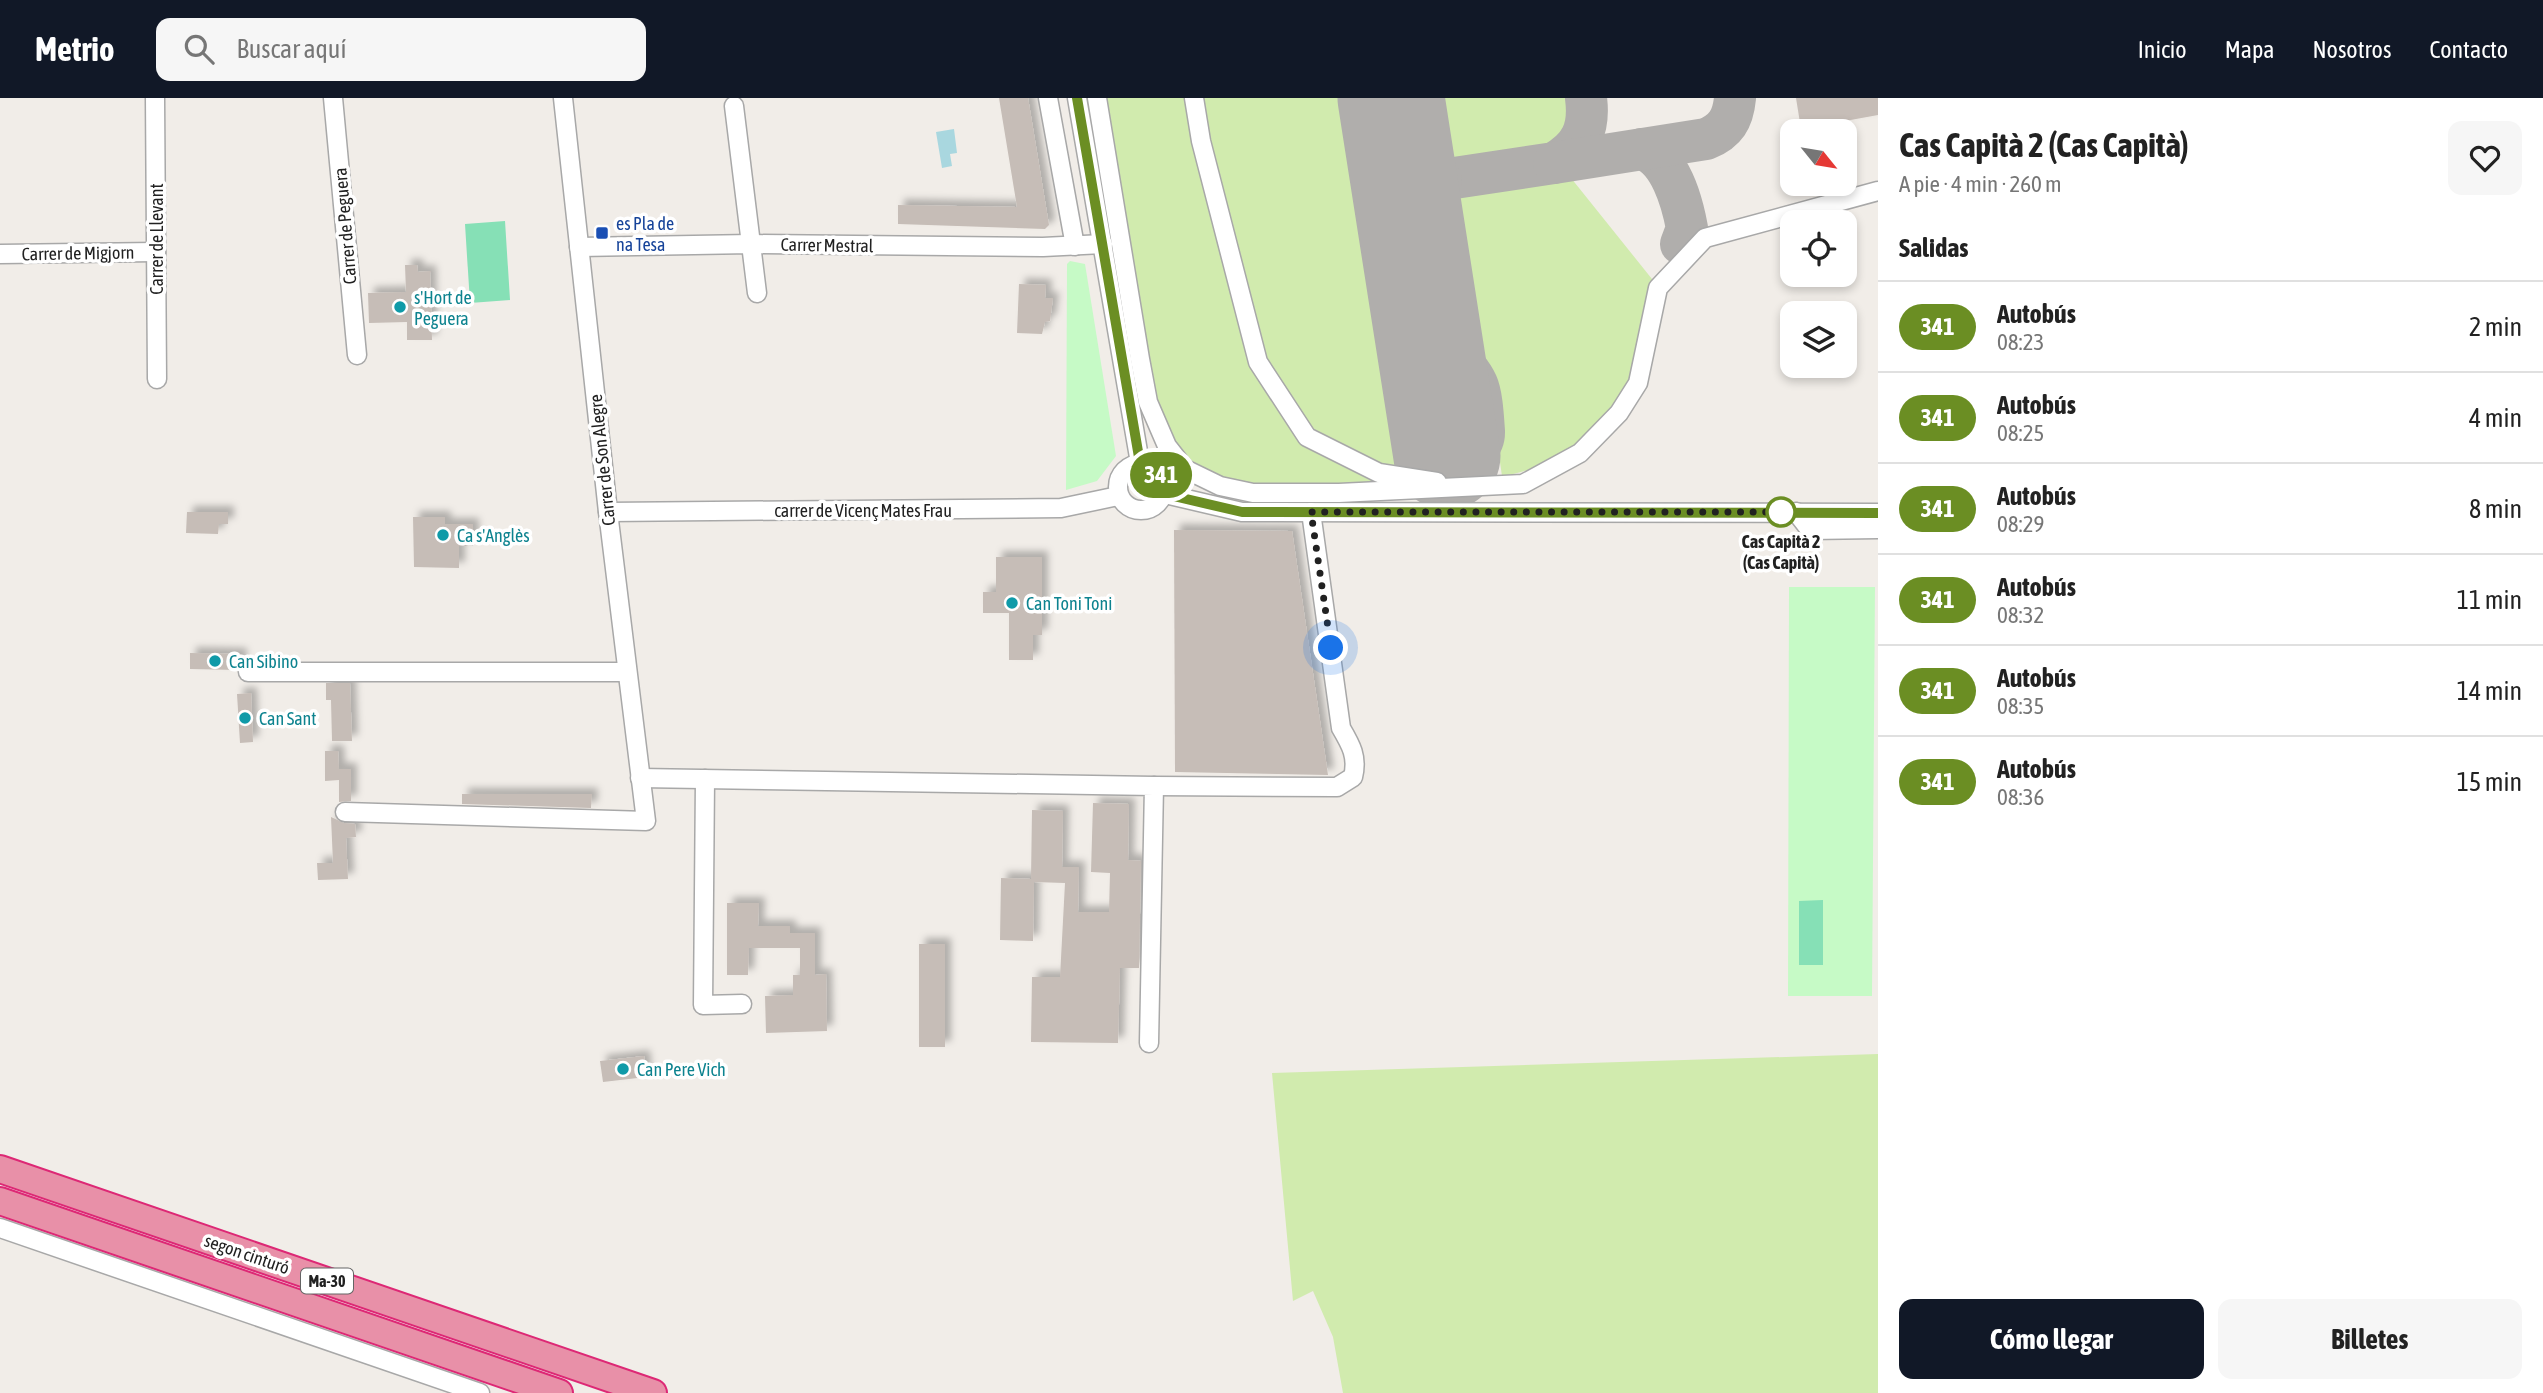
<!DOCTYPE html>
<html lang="es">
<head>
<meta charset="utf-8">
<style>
  body { margin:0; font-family:"Asap Condensed",sans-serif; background:#f6f6f6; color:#222; height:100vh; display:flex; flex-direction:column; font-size:26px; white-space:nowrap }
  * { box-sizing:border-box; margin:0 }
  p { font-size:23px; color:#767676 }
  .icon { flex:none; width:38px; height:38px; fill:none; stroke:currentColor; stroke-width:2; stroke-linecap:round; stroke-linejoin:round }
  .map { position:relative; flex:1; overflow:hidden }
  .side { display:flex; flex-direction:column; background:#fff; width:665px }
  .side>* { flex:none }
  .badge { padding:0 14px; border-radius:23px; font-size:24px; line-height:46px }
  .needle { width:46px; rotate:120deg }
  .buttons { position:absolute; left:1780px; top:21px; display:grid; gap:14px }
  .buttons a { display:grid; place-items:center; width:77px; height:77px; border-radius:14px; background:#fff; box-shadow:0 4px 10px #0003; font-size:35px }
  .you { position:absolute; width:35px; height:35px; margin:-18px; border:5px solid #fff; border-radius:50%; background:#1a73e8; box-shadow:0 0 0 10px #1a73e833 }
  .map>.badge { position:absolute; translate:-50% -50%; box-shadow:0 0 0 4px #fff }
  h2 { padding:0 21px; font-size:26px; line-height:63px }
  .round { display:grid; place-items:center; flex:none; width:74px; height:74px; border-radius:14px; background:#f6f6f6 }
  .headline { display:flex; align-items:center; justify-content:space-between; height:119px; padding:0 21px }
  h1 { font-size:33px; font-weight:700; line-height:52px }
  .cta { display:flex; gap:14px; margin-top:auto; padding:14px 21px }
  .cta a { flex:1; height:80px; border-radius:14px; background:#111827; color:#fff; font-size:28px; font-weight:700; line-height:80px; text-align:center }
  .cta a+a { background:#f6f6f6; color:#222 }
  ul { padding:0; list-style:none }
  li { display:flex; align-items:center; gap:21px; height:91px; padding:0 21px; border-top:2px solid #e0e0e0 }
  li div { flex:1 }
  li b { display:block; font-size:26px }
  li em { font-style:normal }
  li .badge { min-width:77px; font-weight:700; text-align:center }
  header { display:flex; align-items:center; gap:42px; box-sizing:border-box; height:98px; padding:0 35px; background:#111827; color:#fff }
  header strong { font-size:33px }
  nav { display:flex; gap:38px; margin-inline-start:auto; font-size:24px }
  .search { width:490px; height:63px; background:#f6f6f6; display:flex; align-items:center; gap:18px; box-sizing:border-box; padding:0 24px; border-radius:14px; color:#767676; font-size:26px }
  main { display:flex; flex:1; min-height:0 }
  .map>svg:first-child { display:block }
</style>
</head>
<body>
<header>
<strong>Metrio</strong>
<div class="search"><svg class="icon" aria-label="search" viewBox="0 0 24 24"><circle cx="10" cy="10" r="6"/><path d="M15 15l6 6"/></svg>Buscar aquí</div>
<nav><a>Inicio</a><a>Mapa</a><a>Nosotros</a><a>Contacto</a></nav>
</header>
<main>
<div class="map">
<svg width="1878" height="1295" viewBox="0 0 1878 1295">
  <defs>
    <filter id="shadow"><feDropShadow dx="6" dy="-6" stdDeviation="3.5" flood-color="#0004"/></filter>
  </defs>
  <rect width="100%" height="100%" fill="#f1ede8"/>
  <g fill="#d1ebae">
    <path d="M 1098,0 L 1363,0 L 1422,387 L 1284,395 L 1185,371 L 1148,304 Z"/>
    <path d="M 1418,0 L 1572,0 C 1574,16 1564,37 1551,48 C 1537,60 1455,70 1440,60 C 1422,46 1422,21 1418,0 Z"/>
    <path d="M 1567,75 L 1656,186 C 1650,212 1648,242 1639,266 C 1618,323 1561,370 1502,378 L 1488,283 L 1454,241 L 1439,128 L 1454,97 L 1466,91 Z"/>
    <path d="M 1878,956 L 1878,1295 L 1343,1295 L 1333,1239 L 1313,1193 L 1293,1203 L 1272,975 Z"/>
  </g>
  <g fill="#c6fac6">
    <path d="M 1070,163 L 1085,166 L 1116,358 L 1097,383 L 1066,392 L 1067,166 Z"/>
    <path d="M 1789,489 L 1875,489 L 1872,898 L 1788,898 Z"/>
  </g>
  <g fill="#86e0b6">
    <path d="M 505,123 L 510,202 L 470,205 L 465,126 Z"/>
    <path d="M 1823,802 L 1823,867 L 1799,867 L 1799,803 Z"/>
  </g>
  <path fill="#a9d7df" d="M 954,31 L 957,55 L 950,56 L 952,68 L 942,70 L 936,34 Z"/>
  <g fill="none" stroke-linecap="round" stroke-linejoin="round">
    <g stroke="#b0aeac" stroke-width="42">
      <path d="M 1399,45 L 1405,61 L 1413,69 L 1441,82 L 1554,65 C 1581,50 1590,31 1586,0"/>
      <path d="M 1642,51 C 1670,60 1682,103 1687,130 L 1681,146"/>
      <path d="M 1554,65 L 1706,41 C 1726,33 1733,21 1735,0"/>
      <path d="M 1427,219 C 1430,238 1436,259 1435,277 C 1434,301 1416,320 1429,344 C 1441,365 1485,362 1484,333 C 1483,320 1482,297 1477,286 C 1467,264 1442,249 1431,228 C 1424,214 1410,127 1414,113 C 1419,98 1428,89 1441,82"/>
    </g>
    <path stroke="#b0aeac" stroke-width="107" d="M 1391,0 L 1447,358"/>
  </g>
  <g fill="#c6bdb7" filter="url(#shadow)">
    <path d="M 999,0 L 1028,0 L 1049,127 L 1045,131 L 898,126 L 898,107 L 1017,109 Z"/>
    <path d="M 1796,0 L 1878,0 L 1878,17 L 1801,31 Z"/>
    <path d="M 405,167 L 417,167 L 418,174 L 430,173 L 432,242 L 407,242 L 407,224 L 369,225 L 368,195 L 406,194 Z"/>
    <path d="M 1019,186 L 1046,187 L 1045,200 L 1053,200 L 1050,223 L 1045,224 L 1042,236 L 1017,235 Z"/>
    <path d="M 187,414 L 228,414 L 228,426 L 219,426 L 218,436 L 186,435 Z"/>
    <path d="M 413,419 L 445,419 L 445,426 L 473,426 L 473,448 L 459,448 L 459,470 L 414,469 Z"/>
    <path d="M 1174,432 L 1292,433 L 1328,677 L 1175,674 Z"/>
    <path d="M 996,459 L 1042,459 L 1042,537 L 1033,537 L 1033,562 L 1009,562 L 1009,515 L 983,515 L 983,494 L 996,494 Z"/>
    <path d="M 190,555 L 241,556 L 241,565 L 237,572 L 190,571 Z"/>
    <path d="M 326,585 L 350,585 L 352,643 L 332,643 L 331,602 L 326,602 Z"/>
    <path d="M 251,595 L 253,644 L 240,645 L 237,596 Z"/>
    <path d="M 325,653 L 338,653 L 339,671 L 351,671 L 351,703 L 339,704 L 339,682 L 325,683 Z"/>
    <path d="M 462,696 L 592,696 L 591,710 L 462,706 Z"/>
    <path d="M 1093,705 L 1129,706 L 1128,762 L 1141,763 L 1139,870 L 1120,870 L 1118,945 L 1031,944 L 1032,879 L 1060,879 L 1065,785 L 1034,784 L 1033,843 L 1000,842 L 1001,780 L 1031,781 L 1032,712 L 1063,713 L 1062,769 L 1079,769 L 1078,814 L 1109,814 L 1110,775 L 1091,774 Z"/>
    <path d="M 331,719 L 344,725 L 355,726 L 356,739 L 346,740 L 348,781 L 318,782 L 317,765 L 333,765 Z"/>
    <path d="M 727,805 L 759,805 L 758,828 L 790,828 L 790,835 L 815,835 L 815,877 L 826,876 L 827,933 L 766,935 L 765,898 L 793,897 L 793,877 L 800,877 L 800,850 L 749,850 L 748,877 L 727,877 Z"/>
    <rect x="919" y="846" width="26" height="103"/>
    <path d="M 644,958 L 646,979 L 603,984 L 600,963 Z"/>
  </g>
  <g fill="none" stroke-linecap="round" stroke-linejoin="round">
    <defs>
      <g id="minor">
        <path d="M 155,0 L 157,281"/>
        <path d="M 333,0 L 357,257"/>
        <path d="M 1048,0 L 1075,148"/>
        <path d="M 1077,0 L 1140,365"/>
        <path d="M 1097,0 L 1140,261 L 1148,304 L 1167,348 L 1185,371 L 1220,388 L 1253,395 L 1339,395 L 1523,386 L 1580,355 L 1619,315 L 1638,285 L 1658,190 L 1705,140 L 1878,93"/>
        <path d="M 1194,0 L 1201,43 L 1258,264 L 1307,339 L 1379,375 L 1437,384"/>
        <path d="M 734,8 L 757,195"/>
        <path d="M 579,149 L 751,146 L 1043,149 L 1103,146"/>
        <path d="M 0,156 L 156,154"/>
        <circle cx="1141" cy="389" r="23"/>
        <path d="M 1165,396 L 1242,414 L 1878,415"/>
        <path d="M 608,414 L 1061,410 L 1118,398"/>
        <path d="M 1796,414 L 1810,432 L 1878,431"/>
        <path d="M 248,574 L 627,574"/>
        <path d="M 640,680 L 1154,688 L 1149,945"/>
        <path d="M 705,681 L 703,907 L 742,906"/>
        <path d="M 1154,688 L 1337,689 L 1353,679 C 1358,659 1351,647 1341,630 L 1311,414"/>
        <path d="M 345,714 L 646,723 L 608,414 L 563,0"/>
        <path d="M 0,1130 L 480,1295"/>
      </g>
      <g id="highway">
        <path d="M 0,1071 L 653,1295"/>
        <path d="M 0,1103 L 559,1295"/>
      </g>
    </defs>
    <use href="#minor" stroke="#a8a8a8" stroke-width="21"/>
    <use href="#highway" stroke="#dd2875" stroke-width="30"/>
    <use href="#minor" stroke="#fff" stroke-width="18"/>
    <use href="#highway" stroke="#e890a8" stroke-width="26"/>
  </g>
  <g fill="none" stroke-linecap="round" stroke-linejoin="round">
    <defs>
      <path id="line" d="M 1077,0 L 1140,365 C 1156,369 1166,378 1165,396 L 1242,414 L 1878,415"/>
    </defs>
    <use href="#line" stroke="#fff" stroke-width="16"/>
    <use href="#line" stroke="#6b8e23" stroke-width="10"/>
    <path stroke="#212121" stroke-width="7" stroke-dasharray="0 12.6" d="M 1331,550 L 1311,414 L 1781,414"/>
  </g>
  <rect fill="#1a4fb4" stroke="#fff" stroke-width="2.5" x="595" y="128" width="14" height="14" rx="3.5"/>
  <g fill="#0f9aa8" stroke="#fff" stroke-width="2.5">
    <circle cx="400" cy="209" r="7"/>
    <circle cx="443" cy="437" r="7"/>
    <circle cx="1012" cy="505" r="7"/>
    <circle cx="215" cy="563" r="7"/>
    <circle cx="245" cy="620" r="7"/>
    <circle cx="623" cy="971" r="7"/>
  </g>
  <circle fill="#fff" stroke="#6b8e23" stroke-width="3.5" cx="1781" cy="414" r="14"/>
  <g text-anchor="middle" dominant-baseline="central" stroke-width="7" stroke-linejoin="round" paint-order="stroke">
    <rect fill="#fff" stroke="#646464" stroke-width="2" x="301" y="1170.5" width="52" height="25" rx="5"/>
    <g font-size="16" font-weight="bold" fill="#212121">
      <text x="327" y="1183">Ma-30</text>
    </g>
    <g font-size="18" fill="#164399" stroke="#fff" text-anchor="start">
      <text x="616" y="125">es Pla de<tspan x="616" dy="21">na Tesa</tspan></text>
    </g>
    <g font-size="18" fill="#212121" stroke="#fff">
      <text transform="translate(345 128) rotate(-95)">Carrer de Peguera</text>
      <text transform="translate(156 141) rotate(-90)">Carrer de Llevant</text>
      <text transform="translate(827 147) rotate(1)">Carrer Mestral</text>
      <text transform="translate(78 155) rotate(-1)">Carrer de Migjorn</text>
      <text transform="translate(602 362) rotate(-96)">Carrer de Son Alegre</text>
      <text x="863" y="412">carrer de Vicenç Mates Frau</text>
      <text transform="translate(247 1156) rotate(19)">segon cinturó</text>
    </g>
    <g font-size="18" fill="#0d838f" stroke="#fff" text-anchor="start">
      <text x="414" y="199">s'Hort de<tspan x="414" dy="21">Peguera</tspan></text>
      <text x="457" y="437">Ca s'Anglès</text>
      <text x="1026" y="505">Can Toni Toni</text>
      <text x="229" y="563">Can Sibino</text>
      <text x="259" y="620">Can Sant</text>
      <text x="637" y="971">Can Pere Vich</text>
    </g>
    <g font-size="18" font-weight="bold" fill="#212121" stroke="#fff">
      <text x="1781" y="443">Cas Capità 2<tspan x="1781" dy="21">(Cas Capità)</tspan></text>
    </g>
  </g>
</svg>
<div class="buttons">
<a><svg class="needle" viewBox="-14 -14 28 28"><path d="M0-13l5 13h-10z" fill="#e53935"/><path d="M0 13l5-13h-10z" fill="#767676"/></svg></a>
<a><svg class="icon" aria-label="locate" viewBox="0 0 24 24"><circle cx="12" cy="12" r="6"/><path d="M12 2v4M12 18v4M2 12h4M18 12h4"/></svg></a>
<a><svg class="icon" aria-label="layers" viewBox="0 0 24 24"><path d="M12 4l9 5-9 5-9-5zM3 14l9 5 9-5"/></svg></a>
</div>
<div class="you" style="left:1331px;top:550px"></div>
<b class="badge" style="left:1161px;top:377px;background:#6b8e23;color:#fff">341</b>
</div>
<section class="side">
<div class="headline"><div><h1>Cas Capità 2 (Cas Capità)</h1><p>A pie · 4 min · 260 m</p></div><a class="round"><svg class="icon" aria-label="heart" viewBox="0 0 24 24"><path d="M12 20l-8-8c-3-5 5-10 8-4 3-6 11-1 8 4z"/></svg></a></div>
<h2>Salidas</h2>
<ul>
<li><span class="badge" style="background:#6b8e23;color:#fff">341</span><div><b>Autobús</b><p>08:23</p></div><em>2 min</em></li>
<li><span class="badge" style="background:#6b8e23;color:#fff">341</span><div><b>Autobús</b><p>08:25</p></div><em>4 min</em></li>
<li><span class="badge" style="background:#6b8e23;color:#fff">341</span><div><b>Autobús</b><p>08:29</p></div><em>8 min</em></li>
<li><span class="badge" style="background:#6b8e23;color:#fff">341</span><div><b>Autobús</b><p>08:32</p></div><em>11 min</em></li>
<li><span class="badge" style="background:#6b8e23;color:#fff">341</span><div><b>Autobús</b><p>08:35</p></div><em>14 min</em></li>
<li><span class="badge" style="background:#6b8e23;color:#fff">341</span><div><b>Autobús</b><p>08:36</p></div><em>15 min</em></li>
</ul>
<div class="cta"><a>Cómo llegar</a><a>Billetes</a></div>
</section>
</main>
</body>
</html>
